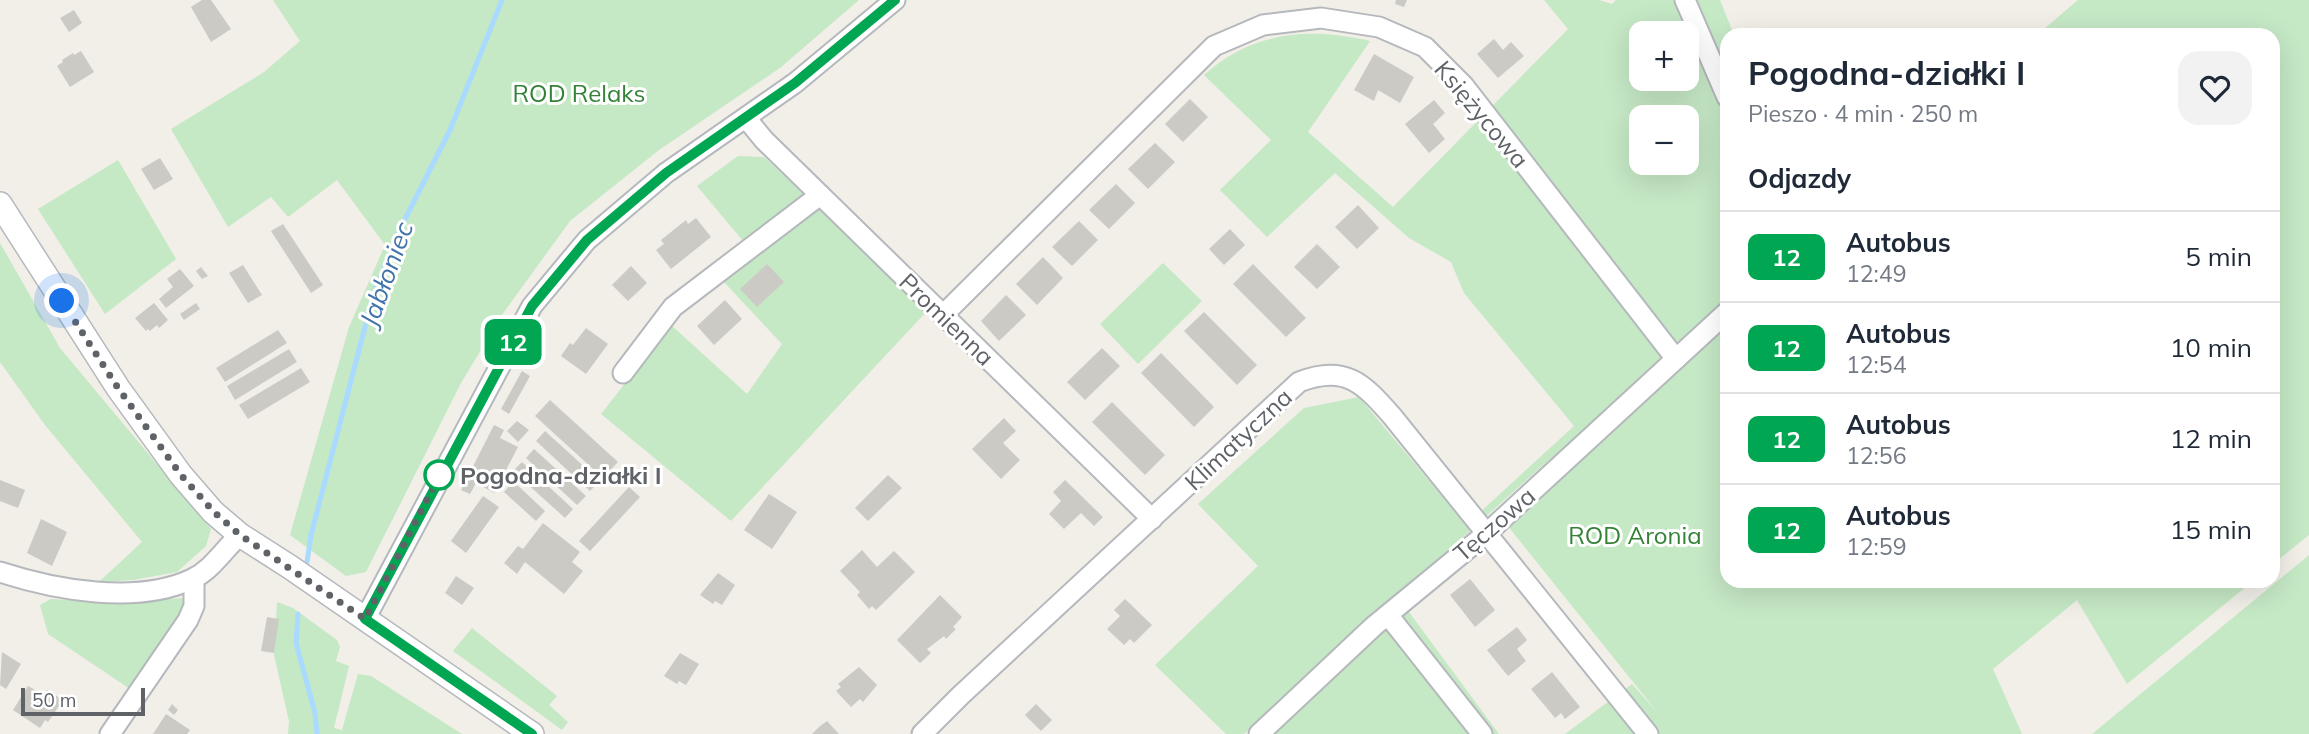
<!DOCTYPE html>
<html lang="pl">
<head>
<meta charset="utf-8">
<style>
  body { margin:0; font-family:Mulish,sans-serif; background:#f2f2f3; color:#1f2937; height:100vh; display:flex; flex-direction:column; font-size:26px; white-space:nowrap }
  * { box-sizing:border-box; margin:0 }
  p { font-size:23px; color:#747a83 }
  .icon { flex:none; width:38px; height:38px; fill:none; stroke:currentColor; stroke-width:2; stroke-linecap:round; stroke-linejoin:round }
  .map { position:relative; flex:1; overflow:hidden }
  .sheet { position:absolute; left:1720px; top:28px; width:560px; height:560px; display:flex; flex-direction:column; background:#fff; border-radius:21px; box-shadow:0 7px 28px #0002 }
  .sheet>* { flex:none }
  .badge { padding:0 14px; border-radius:10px; font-size:24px; line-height:46px }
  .fabs { position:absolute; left:1629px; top:21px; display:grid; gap:14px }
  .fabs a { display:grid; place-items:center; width:70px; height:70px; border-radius:14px; background:#fff; box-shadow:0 7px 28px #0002; font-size:35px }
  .scale { position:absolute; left:21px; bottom:18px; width:124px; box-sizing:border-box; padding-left:7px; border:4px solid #5f6368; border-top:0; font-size:19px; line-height:24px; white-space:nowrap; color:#5f6368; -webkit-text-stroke:5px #fff; paint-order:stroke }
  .you { position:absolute; width:35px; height:35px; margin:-18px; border:5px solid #fff; border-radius:50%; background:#1a73e8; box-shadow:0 0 0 10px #1a73e833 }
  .map>.badge { position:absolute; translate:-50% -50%; box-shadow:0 0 0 4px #fff }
  h2 { padding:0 28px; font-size:26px; line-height:63px }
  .round { display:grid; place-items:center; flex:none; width:74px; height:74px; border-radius:21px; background:#f2f2f3 }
  .headline { display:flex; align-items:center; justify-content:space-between; height:119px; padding:0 28px }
  h1 { font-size:33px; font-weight:700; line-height:52px }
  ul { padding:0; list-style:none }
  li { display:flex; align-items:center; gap:21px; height:91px; padding:0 28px; border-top:2px solid #e0e1e3 }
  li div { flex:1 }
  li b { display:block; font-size:26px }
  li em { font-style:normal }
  li .badge { min-width:77px; font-weight:700; text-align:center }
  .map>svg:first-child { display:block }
</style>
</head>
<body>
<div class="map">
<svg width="2309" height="734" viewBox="0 0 2309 734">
  <rect width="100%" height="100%" fill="#f1efe8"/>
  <g fill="#c5e8c5" fill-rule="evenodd">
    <path d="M 273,0 L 859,0 L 780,68 L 659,150 L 570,221 L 504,312 L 461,383 L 366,572 L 346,576 L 290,535 L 349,327 L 385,245 L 337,180 L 288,217 L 271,197 L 228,227 L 171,129 L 264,72 L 300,41 Z"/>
    <path d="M 1544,0 L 1599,0 L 1612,4 L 1616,0 L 1720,0 L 1734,35 L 1727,35 L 1727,307 L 1542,466 L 1244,734 L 1226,734 L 1155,665 L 1258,566 L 1198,504 L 1304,408 L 1359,397 L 1466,525 L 1574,426 L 1464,293 L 1451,262 L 1409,238 L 1335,173 L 1267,237 L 1220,190 L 1271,140 L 1204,75 C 1253,31 1309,27 1370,41 L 1308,132 L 1393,207 L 1568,29 ZM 1642,33 L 1687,33 L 1687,79 L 1642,79 ZM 1642,117 L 1687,117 L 1687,163 L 1642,163 Z"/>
    <path d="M 2078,0 L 2309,0 L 2309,535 L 2273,564 L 2273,35 L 2037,35 Z"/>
    <path d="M 738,156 L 764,157 L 806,196 L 743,241 L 697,186 Z"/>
    <path d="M 118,160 L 176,259 L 105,314 L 38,209 Z"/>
    <path d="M 818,207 L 927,311 L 731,521 L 601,414 L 671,325 L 747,394 L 782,344 L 722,280 Z"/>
    <path d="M 0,243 L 60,348 L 211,529 L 206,546 L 177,572 L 133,580 L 99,582 L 142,542 L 45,425 L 0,362 Z"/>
    <path d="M 1163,263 L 1202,301 L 1138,364 L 1100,324 Z"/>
    <path d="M 1727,327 L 1727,581 L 2253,581 L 2127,684 L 2077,600 L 1993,669 L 2022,734 L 1565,734 L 1632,684 L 1658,713 L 1507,525 Z"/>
    <path d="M 2309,555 L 2309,734 L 2092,734 Z"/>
    <path d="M 184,598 L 183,613 L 130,689 L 48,634 L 40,605 L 51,599 L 113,602 Z"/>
    <path d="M 277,602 L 293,608 L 337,640 L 340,647 L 336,661 L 349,666 L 334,728 L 342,730 L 358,674 L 371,676 L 462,734 L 288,734 L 289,721 L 274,655 Z"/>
    <path d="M 1406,608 L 1499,734 L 1269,734 Z"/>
    <path d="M 472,628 L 557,696 L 549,705 L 568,722 L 562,730 L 453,651 Z"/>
  </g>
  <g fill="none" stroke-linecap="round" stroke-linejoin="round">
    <g stroke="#aadaff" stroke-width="5">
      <path d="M 307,562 L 311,535 L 373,296 L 400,229 L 450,130 L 502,0"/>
      <path d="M 298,614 L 296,643 L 315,713 L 317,734"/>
    </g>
  </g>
  <g fill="#cccac5">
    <path d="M 202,0 L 211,0 L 231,29 L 211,42 L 191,7 Z"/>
    <path d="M 1396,0 L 1407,0 L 1404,7 L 1395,4 Z"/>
    <path d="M 74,10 L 82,23 L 69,32 L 60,18 Z"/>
    <path d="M 1494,39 L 1503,50 L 1511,42 L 1524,56 L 1498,78 L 1477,54 Z"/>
    <path d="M 81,51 L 94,72 L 70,87 L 57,66 L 63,62 L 62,60 L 73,53 L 74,55 Z"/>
    <path d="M 1374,54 L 1414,77 L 1400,103 L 1378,90 L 1374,101 L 1354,90 Z"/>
    <path d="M 1190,99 L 1208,117 L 1183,142 L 1165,124 Z"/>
    <path d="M 1434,100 L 1445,113 L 1433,124 L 1445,139 L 1429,153 L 1405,124 Z"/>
    <path d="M 1155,143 L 1175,162 L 1148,189 L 1128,169 Z"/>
    <path d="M 160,158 L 173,179 L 154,190 L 141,169 Z"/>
    <path d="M 1116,184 L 1135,203 L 1109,229 L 1089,210 Z"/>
    <path d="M 1358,205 L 1379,228 L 1357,249 L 1335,227 Z"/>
    <path d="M 696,218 L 711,237 L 671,269 L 656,250 L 664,244 L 661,240 L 686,220 L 688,224 Z"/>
    <path d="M 1079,221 L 1098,240 L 1072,266 L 1052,247 Z"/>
    <path d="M 283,224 L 323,285 L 311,293 L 271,231 Z"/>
    <path d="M 1230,229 L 1245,245 L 1224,265 L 1209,249 Z"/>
    <path d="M 1317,244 L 1340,267 L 1317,289 L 1294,267 Z"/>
    <path d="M 1043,257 L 1063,278 L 1037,305 L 1016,284 Z"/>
    <path d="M 767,264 L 784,282 L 757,307 L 740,289 Z"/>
    <path d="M 1253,264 L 1306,318 L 1286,337 L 1233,284 Z"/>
    <path d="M 243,265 L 262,295 L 248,303 L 229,273 Z"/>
    <path d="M 631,266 L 647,283 L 628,301 L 612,285 Z"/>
    <path d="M 201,267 L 208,276 L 202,279 L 196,271 Z"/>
    <path d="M 180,269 L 194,286 L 166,308 L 159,299 L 173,287 L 167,279 Z"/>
    <path d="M 1006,295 L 1026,315 L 999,341 L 981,321 Z"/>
    <path d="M 725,300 L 742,319 L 714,345 L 697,326 Z"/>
    <path d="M 154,303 L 168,320 L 159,328 L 157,325 L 150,331 L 148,329 L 146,331 L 135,318 Z"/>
    <path d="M 196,303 L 200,309 L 184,320 L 180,314 Z"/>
    <path d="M 1204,312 L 1257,365 L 1237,385 L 1184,331 Z"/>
    <path d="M 586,328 L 608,344 L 586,374 L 561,356 L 570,343 L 573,345 Z"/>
    <path d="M 278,330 L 287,343 L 225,382 L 216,368 Z"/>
    <path d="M 1102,348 L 1120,366 L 1085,400 L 1067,382 Z"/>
    <path d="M 289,349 L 297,362 L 235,400 L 227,386 Z"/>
    <path d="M 1161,353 L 1214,407 L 1194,427 L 1141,373 Z"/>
    <path d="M 301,368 L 310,382 L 248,419 L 239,405 Z"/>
    <path d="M 522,371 L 530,376 L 509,414 L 501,409 Z"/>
    <path d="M 550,400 L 618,462 L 603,478 L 535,416 Z"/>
    <path d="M 1112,402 L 1165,455 L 1145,475 L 1092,422 Z"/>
    <path d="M 1004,418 L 1016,431 L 1003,443 L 1020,460 L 1001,479 L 972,449 Z"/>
    <path d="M 517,421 L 529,430 L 518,442 L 507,431 Z"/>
    <path d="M 494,425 L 504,430 L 500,438 L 518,447 L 494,493 L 476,483 L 470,494 L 461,490 Z"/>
    <path d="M 545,431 L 600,481 L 590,491 L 536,441 Z"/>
    <path d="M 534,449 L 586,496 L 577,505 L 526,458 Z"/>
    <path d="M 522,462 L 573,509 L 565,518 L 513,471 Z"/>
    <path d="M 888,475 L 902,488 L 868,521 L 855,508 Z"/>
    <path d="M 0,480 L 25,490 L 18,508 L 0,501 Z"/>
    <path d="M 1065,480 L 1103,517 L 1094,526 L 1081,513 L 1064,529 L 1049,514 L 1061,501 L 1053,492 Z"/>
    <path d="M 513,481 L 545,511 L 536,521 L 504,492 Z"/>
    <path d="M 629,487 L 640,497 L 590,551 L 579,541 Z"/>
    <path d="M 769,494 L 797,512 L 772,549 L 744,530 Z"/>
    <path d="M 483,496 L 499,507 L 466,553 L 451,541 Z"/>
    <path d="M 41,519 L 67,532 L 52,566 L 27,553 Z"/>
    <path d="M 543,523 L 580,552 L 572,562 L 583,571 L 564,594 L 525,562 L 517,574 L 504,563 L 518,546 L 523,549 Z"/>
    <path d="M 862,550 L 877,567 L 894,551 L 915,572 L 876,610 L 872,606 L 869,609 L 857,595 L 860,592 L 840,571 Z"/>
    <path d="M 718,573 L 735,585 L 722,605 L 715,601 L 713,604 L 700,595 Z"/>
    <path d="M 456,576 L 474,588 L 462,605 L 445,593 Z"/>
    <path d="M 1470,579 L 1495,610 L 1475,627 L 1450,595 Z"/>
    <path d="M 940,595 L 962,617 L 953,627 L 956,629 L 946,639 L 944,636 L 927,649 L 931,653 L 920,663 L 897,640 Z"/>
    <path d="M 1125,599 L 1152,625 L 1134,643 L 1130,639 L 1124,645 L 1107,629 L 1120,616 L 1114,610 Z"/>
    <path d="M 267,617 L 279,619 L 274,653 L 261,651 Z"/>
    <path d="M 1517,627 L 1527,640 L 1517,649 L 1526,661 L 1508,676 L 1487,650 Z"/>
    <path d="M 2,652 L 21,664 L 6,689 L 0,685 Z"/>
    <path d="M 680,653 L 699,664 L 686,685 L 679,681 L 677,684 L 664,676 Z"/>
    <path d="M 859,667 L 877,685 L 863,702 L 860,699 L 851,707 L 836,691 L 841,687 L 838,684 Z"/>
    <path d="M 1552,672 L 1580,707 L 1565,719 L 1561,713 L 1555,718 L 1531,689 Z"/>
    <path d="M 28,686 L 44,695 L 47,690 L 63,700 L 48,722 L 45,720 L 40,728 L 13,710 Z"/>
    <path d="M 172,704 L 178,710 L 174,715 L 168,710 Z"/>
    <path d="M 1036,704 L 1052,720 L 1041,731 L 1025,715 Z"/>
    <path d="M 166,714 L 190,730 L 187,734 L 153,734 Z"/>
    <path d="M 827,721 L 839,734 L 812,734 L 819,727 Z"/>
  </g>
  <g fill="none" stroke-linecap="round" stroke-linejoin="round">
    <defs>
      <g id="minor">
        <path d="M 1685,0 L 1727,97"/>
        <path d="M 746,118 L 764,140 L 1152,519"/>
        <path d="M 943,315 L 1214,46 L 1263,25 L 1321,18 L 1379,27 L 1425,47 L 1464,86 L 1676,359"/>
        <path d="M 623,373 L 673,307 L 820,195"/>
        <path d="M 0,572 C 55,590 137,605 192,579 C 212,570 224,549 240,535"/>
        <path d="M 1388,615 L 1482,734"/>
        <path d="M 365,619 L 532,306 L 587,240 L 666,173 L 795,83 L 895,0"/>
        <path d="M 110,734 L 188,620 L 194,606 L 194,579"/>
        <path d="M 922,734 L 961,695 L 1299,382 C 1345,364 1363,383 1392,416 L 1648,734"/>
        <path d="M 1259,734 L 1374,626 L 1487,533 L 1727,312"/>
      </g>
      <path id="tertiary" d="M 0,204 L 118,388 L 181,475 L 213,512 L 240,535 L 290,567 L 532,734"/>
    </defs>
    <use href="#minor" stroke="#b5b8bc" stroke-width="23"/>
    <use href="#tertiary" stroke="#b5b8bc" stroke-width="26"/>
    <use href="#minor" stroke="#fff" stroke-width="19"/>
    <use href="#tertiary" stroke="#fff" stroke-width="23"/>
  </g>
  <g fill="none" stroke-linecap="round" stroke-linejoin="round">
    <defs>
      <path id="line" d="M 532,734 L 365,619 L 532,306 L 587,240 L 666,173 L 795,83 L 895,0"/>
    </defs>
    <use href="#line" stroke="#fff" stroke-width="16"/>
    <use href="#line" stroke="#00a651" stroke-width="10"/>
    <path stroke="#5f6368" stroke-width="7" stroke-dasharray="0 12.6" d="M 62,301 L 118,388 L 181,475 L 214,512 L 240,535 L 365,619 L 443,469 L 439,475"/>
  </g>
  <circle fill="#fff" stroke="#00a651" stroke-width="3.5" cx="439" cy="475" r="14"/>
  <g text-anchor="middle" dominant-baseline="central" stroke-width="6" stroke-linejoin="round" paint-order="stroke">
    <g font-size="24" fill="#348238" stroke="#fff">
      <text x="579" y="93">ROD Relaks</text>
      <text x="1635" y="535">ROD Aronia</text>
    </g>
    <g font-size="24" fill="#5f6368" stroke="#fff">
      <text transform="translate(1482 114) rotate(50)">Księżycowa</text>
      <text transform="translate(947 319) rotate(44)">Promienna</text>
      <text transform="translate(1238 439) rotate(-43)">Klimatyczna</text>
      <text transform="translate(1494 524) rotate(-41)">Tęczowa</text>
    </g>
    <g font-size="24" font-weight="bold" fill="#5f6368" stroke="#fff" text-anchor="start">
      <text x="460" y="475">Pogodna-działki I</text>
    </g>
    <g font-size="26" font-style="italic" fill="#4174aa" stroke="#fff">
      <text transform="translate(386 274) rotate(-70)">Jabłoniec</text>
    </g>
  </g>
</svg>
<div class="fabs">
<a>+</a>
<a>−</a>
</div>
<div class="scale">50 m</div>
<div class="you" style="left:62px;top:301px"></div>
<b class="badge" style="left:513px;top:342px;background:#00a651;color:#fff">12</b>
<section class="sheet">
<div class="headline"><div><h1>Pogodna-działki I</h1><p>Pieszo · 4 min · 250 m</p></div><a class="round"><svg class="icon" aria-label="heart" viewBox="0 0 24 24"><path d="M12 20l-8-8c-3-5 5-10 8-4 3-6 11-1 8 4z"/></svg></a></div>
<h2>Odjazdy</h2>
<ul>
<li><span class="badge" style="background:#00a651;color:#fff">12</span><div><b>Autobus</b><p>12:49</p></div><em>5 min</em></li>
<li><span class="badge" style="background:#00a651;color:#fff">12</span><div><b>Autobus</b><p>12:54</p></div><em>10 min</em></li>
<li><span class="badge" style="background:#00a651;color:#fff">12</span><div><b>Autobus</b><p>12:56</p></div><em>12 min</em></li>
<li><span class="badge" style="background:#00a651;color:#fff">12</span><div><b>Autobus</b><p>12:59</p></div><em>15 min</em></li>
</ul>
</section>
</div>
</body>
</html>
